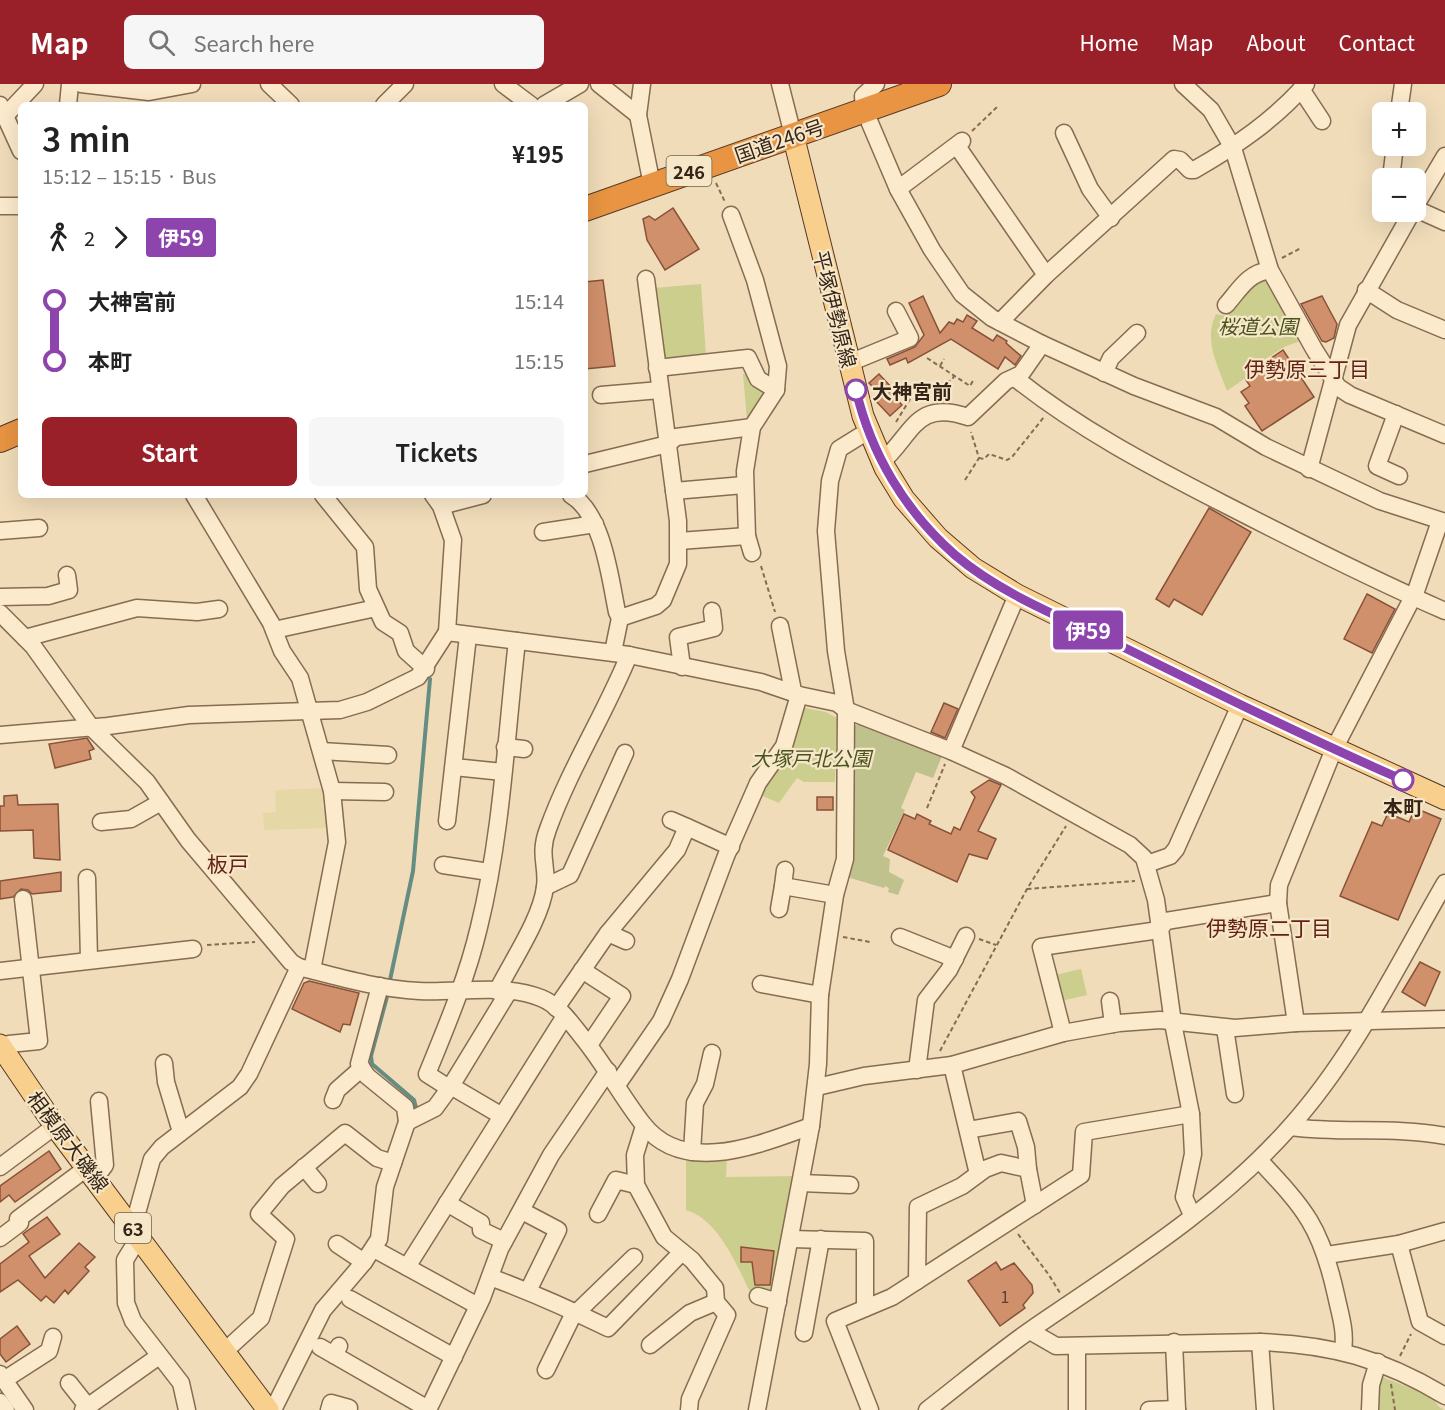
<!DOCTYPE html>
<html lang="en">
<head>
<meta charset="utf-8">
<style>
  body { margin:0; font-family:Georgia,"Noto Sans JP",serif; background:#f6f6f6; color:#222; height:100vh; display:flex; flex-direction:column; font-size:22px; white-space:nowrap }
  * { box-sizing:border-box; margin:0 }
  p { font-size:20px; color:#767676 }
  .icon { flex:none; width:33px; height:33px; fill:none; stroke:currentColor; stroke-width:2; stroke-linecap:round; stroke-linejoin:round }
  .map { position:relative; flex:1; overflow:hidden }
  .drawer { position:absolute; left:18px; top:18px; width:570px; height:396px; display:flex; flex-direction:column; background:#fff; border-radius:9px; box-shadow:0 6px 24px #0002 }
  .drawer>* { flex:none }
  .badge { padding:0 12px; border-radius:4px; font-size:21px; line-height:39px }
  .buttons { position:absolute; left:1372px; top:18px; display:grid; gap:12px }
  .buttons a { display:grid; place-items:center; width:54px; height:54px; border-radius:9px; background:#fff; box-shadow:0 6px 24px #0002; font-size:30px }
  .map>.badge { position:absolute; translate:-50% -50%; box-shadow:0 0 0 3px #fff }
  .legs { display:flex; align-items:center; gap:9px; height:66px; padding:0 24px; font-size:20px }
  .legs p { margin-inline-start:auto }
  .headline { display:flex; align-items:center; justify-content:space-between; height:102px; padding:0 24px }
  h1 { font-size:33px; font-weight:600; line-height:45px }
  .primary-button { display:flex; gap:12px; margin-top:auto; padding:12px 24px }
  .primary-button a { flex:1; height:69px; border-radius:9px; background:#992028; color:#fff; font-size:24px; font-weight:600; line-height:69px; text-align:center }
  .primary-button a+a { background:#f6f6f6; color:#222 }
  ul { padding:0 24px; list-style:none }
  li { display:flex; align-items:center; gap:21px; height:60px; font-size:22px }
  li i { display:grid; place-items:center; width:9px; height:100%; margin:0 8px; background:currentColor }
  li i::after { content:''; width:15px; height:15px; margin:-8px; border:4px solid; border-radius:50%; background:#fff }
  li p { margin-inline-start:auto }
  li:first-child i { background:linear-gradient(#0000 50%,currentColor 0) }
  li:last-child i { background:linear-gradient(currentColor 50%,#0000 0) }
  header { display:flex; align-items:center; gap:36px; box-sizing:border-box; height:84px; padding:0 30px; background:#992028; color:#fff }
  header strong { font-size:28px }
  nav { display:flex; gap:33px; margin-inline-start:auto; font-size:21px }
  .search { width:420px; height:54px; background:#f6f6f6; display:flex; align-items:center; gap:15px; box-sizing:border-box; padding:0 21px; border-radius:9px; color:#767676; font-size:22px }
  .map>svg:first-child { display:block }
</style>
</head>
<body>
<header>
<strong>Map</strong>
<div class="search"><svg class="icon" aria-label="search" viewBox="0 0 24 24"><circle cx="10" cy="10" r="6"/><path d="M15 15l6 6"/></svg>Search here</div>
<nav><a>Home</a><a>Map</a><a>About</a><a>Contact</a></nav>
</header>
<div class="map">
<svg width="1445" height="1326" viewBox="0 0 1445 1326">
  <rect width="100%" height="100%" fill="#f0dcb9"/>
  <path fill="#e6d8a6" d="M 323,704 L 327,718 L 322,718 L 324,727 L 329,727 L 329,744 L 264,746 L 263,729 L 276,728 L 275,706 Z"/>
  <g fill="#cbce8d">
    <path d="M 1265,190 L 1303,256 L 1284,263 L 1255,282 L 1257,286 L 1227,307 C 1218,282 1203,256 1216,230 L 1226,232 L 1230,223 Z"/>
    <path d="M 701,200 L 706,272 L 670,275 L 661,270 L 654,204 Z"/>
    <path d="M 748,289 L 766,307 L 747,337 L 743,290 Z"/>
    <path d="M 800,623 L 826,628 L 837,634 L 835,698 L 804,698 L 797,694 L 779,719 L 760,711 L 787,670 Z"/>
    <path d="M 1081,885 L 1087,911 L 1061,917 L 1055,891 Z"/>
    <path d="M 727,1074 L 726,1093 L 798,1092 L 771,1220 L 755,1218 C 739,1188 722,1137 686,1126 L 686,1075 Z"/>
    <path d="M 1380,1292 L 1433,1313 L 1438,1322 L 1444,1326 L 1377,1326 Z"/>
  </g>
  <path fill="#bfc28d" d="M 860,638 L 944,667 L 933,694 L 916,688 L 901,724 L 905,726 L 883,772 L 890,775 L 889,788 L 904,796 L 898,811 L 888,808 L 889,804 L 885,802 L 884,804 L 847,793 L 854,769 L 854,643 Z"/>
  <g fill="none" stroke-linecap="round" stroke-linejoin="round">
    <g stroke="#668d81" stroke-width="4">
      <path d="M 390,896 L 413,787 L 430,595"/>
      <path d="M 388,909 L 371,972 L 372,980 L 414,1016 L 417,1027"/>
    </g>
  </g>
  <g fill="#d1906c" stroke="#885238" stroke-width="1.5">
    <path d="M 673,124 L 699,165 L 665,186 L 647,156 L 643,135 L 649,132 L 655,136 Z"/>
    <path d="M 603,196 L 615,282 L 585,285 L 585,198 Z"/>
    <path d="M 923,212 L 940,249 L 949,238 L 954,240 L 957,235 L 963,238 L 967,231 L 977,237 L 972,244 L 993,257 L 997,251 L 1007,257 L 1006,259 L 1021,272 L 1015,281 L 1005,273 L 998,285 L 951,255 L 908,279 L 906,274 L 890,281 L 887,275 L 915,263 L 924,251 L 909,219 Z"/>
    <path d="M 1322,212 L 1337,240 L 1334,254 L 1326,258 L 1322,257 L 1301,220 Z"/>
    <path d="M 1283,266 L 1314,313 L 1262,347 L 1245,322 L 1249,319 L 1241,308 L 1250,302 L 1246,296 L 1259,287 L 1258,283 Z"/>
    <path d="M 879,290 L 892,304 L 889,307 L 902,321 L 890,332 L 876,317 L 882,312 L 869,299 Z"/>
    <path d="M 1209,424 L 1251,448 L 1202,531 L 1174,515 L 1169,523 L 1156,515 Z"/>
    <path d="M 1367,510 L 1395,525 L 1372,569 L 1344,555 Z"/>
    <path d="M 944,619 L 958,625 L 945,654 L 931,648 Z"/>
    <path d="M 87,654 L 94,665 L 89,667 L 91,675 L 55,684 L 49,660 Z"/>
    <path d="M 989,696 L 1001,701 L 978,747 L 996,755 L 987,775 L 969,770 L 957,798 L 888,766 L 904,730 L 915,735 L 917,730 L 931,737 L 929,740 L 951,750 L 954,743 L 960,746 L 975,713 L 971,708 Z"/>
    <path d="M 17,711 L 18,721 L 58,720 L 60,776 L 34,774 L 33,746 L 0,747 L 0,722 L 4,722 L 4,712 Z"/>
    <rect x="817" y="713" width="16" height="13"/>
    <path d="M 1415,724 L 1441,735 L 1398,836 L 1340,812 L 1372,738 L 1382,742 L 1388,729 L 1409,738 Z"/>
    <path d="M 61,788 L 61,807 L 32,810 L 28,806 L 21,805 L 13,813 L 0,815 L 0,797 Z"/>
    <path d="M 1420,878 L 1440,888 L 1425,922 L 1402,908 Z"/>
    <path d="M 309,897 L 359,909 L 350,941 L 343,940 L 340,948 L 292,925 L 304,899 Z"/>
    <path d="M 49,1067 L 61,1085 L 15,1118 L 9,1111 L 0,1118 L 0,1102 Z"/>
    <path d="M 47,1133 L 60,1150 L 29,1172 L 45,1194 L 79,1159 L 95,1173 L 85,1183 L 89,1187 L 68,1210 L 65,1206 L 54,1219 L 46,1212 L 41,1217 L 18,1196 L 0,1208 L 0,1180 L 29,1158 L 23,1150 Z"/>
    <path d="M 741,1163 L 774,1167 L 770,1201 L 755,1201 L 752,1178 L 741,1178 Z"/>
    <path d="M 996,1178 L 1001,1186 L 1014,1179 L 1032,1201 L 1033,1209 L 1023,1221 L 1025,1224 L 1000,1242 L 968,1197 Z"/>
    <path d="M 17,1242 L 30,1260 L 6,1278 L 0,1270 L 0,1255 Z"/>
  </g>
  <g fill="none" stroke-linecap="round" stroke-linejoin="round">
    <defs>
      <g id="minor">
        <path d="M 81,0 L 149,8 L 192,0"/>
        <path d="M 269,0 L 291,21"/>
        <path d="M 503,0 L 531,21"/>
        <path d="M 599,0 L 638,31"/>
        <path d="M 642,0 L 638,31 L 652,101"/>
        <path d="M 780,0 L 793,51"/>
        <path d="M 876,0 L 863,12 L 864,25 L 898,105 L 932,166 L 962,210 L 992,234 L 1042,260 L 1021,290 L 1006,297 L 968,333 C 916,315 913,350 882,378"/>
        <path d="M 1183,0 L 1211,26 L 1233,64 L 1270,186 L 1314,265 L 1338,303 L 1350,311 L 1445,351"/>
        <path d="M 1301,5 L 1322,37"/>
        <path d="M 0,21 L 21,67"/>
        <path d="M 68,21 L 70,0"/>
        <path d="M 384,21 L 405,0"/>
        <path d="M 544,21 L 580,0"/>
        <path d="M 1399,28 L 1403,0"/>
        <path d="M 4,33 L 35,0"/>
        <path d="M 1064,49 L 1090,105 L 1111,134"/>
        <path d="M 957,62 L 1046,191"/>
        <path d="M 1391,94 L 1395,62"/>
        <path d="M 898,105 L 962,57"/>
        <path d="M 1416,121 L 1445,72"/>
        <path d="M 0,122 L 21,122"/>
        <path d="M 1416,125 L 1445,138"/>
        <path d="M 731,131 L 755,196 L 778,282 L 776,306 L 752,343 L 745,387 L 747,452 L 752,469"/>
        <path d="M 1366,206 L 1397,226 L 1445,246"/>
        <path d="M 1226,221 C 1240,205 1248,189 1270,186"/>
        <path d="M 1000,238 L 1046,191 L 1174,75 L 1180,76 L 1190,86 L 1194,86 C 1236,62 1273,37 1306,0"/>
        <path d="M 1042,260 L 1134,302 L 1216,333 L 1266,363 L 1380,417 L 1445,438"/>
        <path d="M 849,279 L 910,254 L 896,227"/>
        <path d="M 657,284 L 748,274 L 758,295 L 776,306"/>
        <path d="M 1104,289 L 1111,274 L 1137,249"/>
        <path d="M 1015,294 C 1079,345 1150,382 1222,419 C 1296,457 1369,494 1445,527"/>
        <path d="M 601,311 L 660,306"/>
        <path d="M 1396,330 L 1377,382 L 1399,392"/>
        <path d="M 585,380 L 668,360 L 676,353 L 752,343"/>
        <path d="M 1309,385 L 1348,241 L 1412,128"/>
        <path d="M 674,407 L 744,401"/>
        <path d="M 194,411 L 271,539 L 282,567 L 300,594 L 332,707 L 337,758 L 312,886"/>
        <path d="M 323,411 L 365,463 L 368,505 L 383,538 L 400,549 L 406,567 L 426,585"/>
        <path d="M 433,411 L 441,422 L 453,456 L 447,548"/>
        <path d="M 571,411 C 603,430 610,494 617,528 L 620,534 L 613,568"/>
        <path d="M 441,422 L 483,411"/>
        <path d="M 0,447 L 39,444"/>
        <path d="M 543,448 L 595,440"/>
        <path d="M 679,457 L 747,452"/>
        <path d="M 0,513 L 48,512 L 69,506 L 67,491"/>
        <path d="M 0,529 L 33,562 L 91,643 L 147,698 L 188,756 L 291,878 L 299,883 C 338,893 379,905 419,907 C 458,909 504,899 541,914 C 559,921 571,939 583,954 C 605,981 621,1012 643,1040 C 684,1093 760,1060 811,1042"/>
        <path d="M 620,534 L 656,522 L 663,516 L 678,480 L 678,437 L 646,195"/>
        <path d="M 780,542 L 793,607"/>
        <path d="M 274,546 L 376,524"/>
        <path d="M 25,554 L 137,524 L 197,528 L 219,525"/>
        <path d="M 682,583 L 678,553 L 714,544 L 712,527"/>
        <path d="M 0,651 L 108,642 L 189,631 L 340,626 L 367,618 L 418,593 L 447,548 L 629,571 L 761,598 L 799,611 L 837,619 L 846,626 L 951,667 L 1006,692 L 1130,761 L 1144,774 L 1156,816 L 1173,939 L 1191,1030 L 1193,1070 L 1184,1113 L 1192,1131"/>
        <path d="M 505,663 L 524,665"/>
        <path d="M 321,667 L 388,671"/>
        <path d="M 951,667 L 1017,511"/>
        <path d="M 454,683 L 503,688"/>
        <path d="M 332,707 L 385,708"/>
        <path d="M 671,736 L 687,743"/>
        <path d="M 447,737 L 468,552"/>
        <path d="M 101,738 L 131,735 L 161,718"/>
        <path d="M 1147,780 L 1170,772 L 1176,765 L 1240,621"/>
        <path d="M 443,781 L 489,788"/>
        <path d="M 785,786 L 783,802 L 835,811"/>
        <path d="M 87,794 L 89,875"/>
        <path d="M 545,803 L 570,791 L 625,669"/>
        <path d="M 779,825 L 783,802"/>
        <path d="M 608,849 L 626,857"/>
        <path d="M 900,853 L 955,875"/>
        <path d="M 582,886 L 622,912 L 589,961"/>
        <path d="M 0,887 L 193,865"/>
        <path d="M 761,900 L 820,911"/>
        <path d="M 497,907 C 512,877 541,835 545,803 C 548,782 538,771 548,745 C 570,684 605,630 629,571"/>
        <path d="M 1110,917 L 1113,940"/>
        <path d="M 556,924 L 608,849 L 677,766 L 687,743 L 731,763"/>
        <path d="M 1296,939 L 1278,819 L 1279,801 L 1334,665 L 1416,507 L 1440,437"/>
        <path d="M 1225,944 L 1235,1010"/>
        <path d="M 1063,949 L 1041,863 L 1159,846 L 1166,837 L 1278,819"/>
        <path d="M 4,966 L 9,960 L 39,957 L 23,815"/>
        <path d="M 164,979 L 166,998 L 181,1048"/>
        <path d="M 952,981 L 978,1090"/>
        <path d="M 917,986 L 926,916 L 949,886 L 966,852"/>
        <path d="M 617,1001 L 661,937 L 680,895 L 726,772 L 758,699 L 784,662 L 799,611"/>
        <path d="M 451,1002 L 502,1032"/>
        <path d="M 817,1003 L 864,992 L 952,981 L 1063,949 L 1119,939 L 1160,936 L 1235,944 L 1296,939 L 1445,935"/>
        <path d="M 449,1004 L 427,990 C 447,941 467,894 479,843 C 502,750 506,652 517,557"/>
        <path d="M 333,1016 L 337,1006 L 362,984"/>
        <path d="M 407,1038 L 435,1024 L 451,1002 L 509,907"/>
        <path d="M 644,1042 L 635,1071 L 636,1101 L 664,1153 L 692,1176 L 715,1204 L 716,1218 L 727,1231 L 690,1315 L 689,1326"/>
        <path d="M 1291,1043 C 1342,1050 1394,1042 1445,1052"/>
        <path d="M 968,1046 L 1018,1037 L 1026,1063 L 1028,1085"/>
        <path d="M 692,1068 L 695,1019 L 705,1000 L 712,969"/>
        <path d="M 1259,1076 C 1306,1126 1321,1143 1336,1211 C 1340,1230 1346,1247 1343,1266"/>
        <path d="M 0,1083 L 55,1042"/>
        <path d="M 304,1083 L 318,1100"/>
        <path d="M 96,1093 L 105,1081 L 99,1017"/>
        <path d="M 801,1099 L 850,1101"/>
        <path d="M 447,1119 L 481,1139 L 481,1146 L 504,1157"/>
        <path d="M 522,1127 L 558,1146 L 528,1207"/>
        <path d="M 598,1130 L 616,1096 L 636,1101"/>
        <path d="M 0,1154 L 20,1139 L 18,1135 L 88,1083"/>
        <path d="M 791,1155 L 865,1157 L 865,1224"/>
        <path d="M 337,1160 L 364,1178"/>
        <path d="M 1399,1160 L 1420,1238 L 1445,1252"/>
        <path d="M 374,1165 L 478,1222"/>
        <path d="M 1327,1171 L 1399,1160 L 1445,1147"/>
        <path d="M 407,1183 L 565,932"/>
        <path d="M 490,1193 C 531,1208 569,1225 608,1244 L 682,1168"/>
        <path d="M 917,1197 L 918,1123 L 962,1102 L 985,1085 L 1001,1079 L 1028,1085 L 1035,1121"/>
        <path d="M 758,1212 L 778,1218"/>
        <path d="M 350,1215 L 454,1273"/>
        <path d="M 1030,1247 L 1056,1262 L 1260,1258 C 1330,1260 1384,1275 1445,1312"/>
        <path d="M 804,1249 L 821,1155"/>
        <path d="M 1174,1258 L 1177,1326"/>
        <path d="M 1260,1258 L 1265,1326"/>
        <path d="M 650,1261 L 690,1229 L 716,1218"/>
        <path d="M 339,1262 L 334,1271 L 428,1325"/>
        <path d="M 320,1263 L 334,1271"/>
        <path d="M 225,1267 L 261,1234 L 286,1155 L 259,1130 L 282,1102 L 345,1049 L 377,1074 L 393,1079"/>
        <path d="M 546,1286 L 572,1233 L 634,1173"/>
        <path d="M 0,1290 L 25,1326"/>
        <path d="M 4,1296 L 49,1267 L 53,1253"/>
        <path d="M 69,1299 L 88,1323"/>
        <path d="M 0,1318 L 6,1326"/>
        <path d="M 83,1326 L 159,1272"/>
        <path d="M 187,1326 L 181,1299 L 133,1237 L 126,1219 L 125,1176 L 133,1163 L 137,1129 L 152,1075 L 162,1063 L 240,1003 L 249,990 L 299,883"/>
        <path d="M 273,1326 L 323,1226 L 364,1178 L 379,1155 L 385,1103 L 407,1038 L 405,1023 L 367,992 L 359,980 L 380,902"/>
        <path d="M 329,1326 L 331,1319 L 349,1324"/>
        <path d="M 428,1326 L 482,1214 L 500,1165 L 551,1071 L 608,987"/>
        <path d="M 757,1326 L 811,1042 L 818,980 L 820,911 L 835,811 L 845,775 L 846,626 L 836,567 L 826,447 L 830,397 L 839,365 L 868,347"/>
        <path d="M 870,1326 L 835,1237 L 892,1213 L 1081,1091 L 1084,1048 L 1191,1030"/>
        <path d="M 927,1326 C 962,1299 996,1270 1032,1245 C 1121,1184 1217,1125 1289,1044 C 1354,972 1397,882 1445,799"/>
        <path d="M 1077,1326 L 1077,1263"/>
        <path d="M 1149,1326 L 1177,1325"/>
        <path d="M 1370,1326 L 1371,1301 L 1378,1278"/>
      </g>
      <g id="major">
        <path d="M 793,51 L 863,332 L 885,384 L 904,415 L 938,454 L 973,484 L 1017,511 L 1240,621 L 1445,715"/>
        <path d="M 0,961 L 55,1042 L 268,1326"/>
      </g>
      <g id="highway">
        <path d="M 585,125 L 939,0"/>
        <path d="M 0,356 L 21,347"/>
      </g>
    </defs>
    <use href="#minor" stroke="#876b53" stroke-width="19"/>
    <use href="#major" stroke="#543a28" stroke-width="23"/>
    <use href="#highway" stroke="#543a28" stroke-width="26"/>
    <g stroke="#876b53" stroke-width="2" stroke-dasharray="4.5 3" stroke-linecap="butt">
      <path d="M 972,47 L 997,23"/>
      <path d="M 716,99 L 725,118"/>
      <path d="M 1282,174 L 1301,164"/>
      <path d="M 927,274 L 970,302 L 974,295"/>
      <path d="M 940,282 L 944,275"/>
      <path d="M 896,338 L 912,312 L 952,296 L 954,292"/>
      <path d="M 979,374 L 984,375 L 989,370 L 1007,376 L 1012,373 L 1044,333"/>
      <path d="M 965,396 L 979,374 L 971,348"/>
      <path d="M 761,482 L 775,528"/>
      <path d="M 927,724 L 945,680"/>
      <path d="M 1027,805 L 1135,797"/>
      <path d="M 843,853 L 870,858"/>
      <path d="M 979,855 L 996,861"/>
      <path d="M 207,861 L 255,858"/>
      <path d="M 940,967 L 1027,805 L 1066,742"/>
      <path d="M 1018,1150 L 1049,1191 L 1060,1209"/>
      <path d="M 1400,1272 L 1411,1250"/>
      <path d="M 1391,1300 L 1395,1326"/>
    </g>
    <use href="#minor" stroke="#fbeacc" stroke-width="16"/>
    <use href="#major" stroke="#f8cf8c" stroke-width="21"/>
    <use href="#highway" stroke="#e89442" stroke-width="24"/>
  </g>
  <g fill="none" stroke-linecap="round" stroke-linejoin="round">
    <defs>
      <path id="line-1" d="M 856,306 C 871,370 905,427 955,471 C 1001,510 1061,533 1115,559 C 1210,606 1305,653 1403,696"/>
    </defs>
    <use href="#line-1" stroke="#fff" stroke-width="14"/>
    <use href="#line-1" stroke="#8e44ad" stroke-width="9"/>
  </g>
  <g fill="#fff" stroke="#8e44ad" stroke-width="3">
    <circle cx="856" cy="306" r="10"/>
    <circle cx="1403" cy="696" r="10"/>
  </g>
  <g text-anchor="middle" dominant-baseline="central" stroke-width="4.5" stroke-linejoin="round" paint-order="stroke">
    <g font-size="16" fill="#5c402e">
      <text x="1005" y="1212">1</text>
    </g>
    <g fill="#f7e7c9" stroke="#6f5f4e" stroke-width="1.5">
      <rect x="666.5" y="72" width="45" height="30" rx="4.5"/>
      <rect x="115" y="1129" width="36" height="30" rx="4.5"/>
    </g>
    <g font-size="18" font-weight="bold" fill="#352519">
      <text x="689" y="87">246</text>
      <text x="133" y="1144">63</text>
    </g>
    <g font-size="20" fill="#352519" stroke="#f7e7c9">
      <text transform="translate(779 56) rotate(-19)">国道246号</text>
      <text transform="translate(836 225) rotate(76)">平塚伊勢原線</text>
      <text transform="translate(69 1057) rotate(53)">相模原大磯線</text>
    </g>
    <g font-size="20" font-style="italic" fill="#49531e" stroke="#f7e7c9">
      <text x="1258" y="241">桜道公園</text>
      <text x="811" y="673">大塚戸北公園</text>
    </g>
    <g font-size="20" font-weight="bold" fill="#352519" stroke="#f7e7c9" text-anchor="start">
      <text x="872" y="306">大神宮前</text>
      <text x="1403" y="722" text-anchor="middle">本町</text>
    </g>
    <g font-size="21" fill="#642116" stroke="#f7e7c9">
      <text x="1307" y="284">伊勢原三丁目</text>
      <text x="228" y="779">板戸</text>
      <text x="1269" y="843">伊勢原二丁目</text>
    </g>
  </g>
</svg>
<div class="buttons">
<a>+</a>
<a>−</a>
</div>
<b class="badge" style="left:1088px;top:546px;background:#8e44ad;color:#fff">伊59</b>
<section class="drawer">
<div class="headline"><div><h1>3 min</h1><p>15:12 – 15:15 · Bus</p></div><b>¥195</b></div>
<div class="legs"><svg class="icon" aria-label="walk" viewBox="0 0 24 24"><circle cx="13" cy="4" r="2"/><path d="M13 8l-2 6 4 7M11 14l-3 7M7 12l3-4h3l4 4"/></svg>2<svg class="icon" aria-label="forward" viewBox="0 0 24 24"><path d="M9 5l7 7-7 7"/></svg><b class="badge" style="background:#8e44ad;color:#fff">伊59</b></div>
<ul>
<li><i style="color:#8e44ad"></i><b>大神宮前</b><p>15:14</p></li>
<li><i style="color:#8e44ad"></i><b>本町</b><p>15:15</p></li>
</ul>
<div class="primary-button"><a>Start</a><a>Tickets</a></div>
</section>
</div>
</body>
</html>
